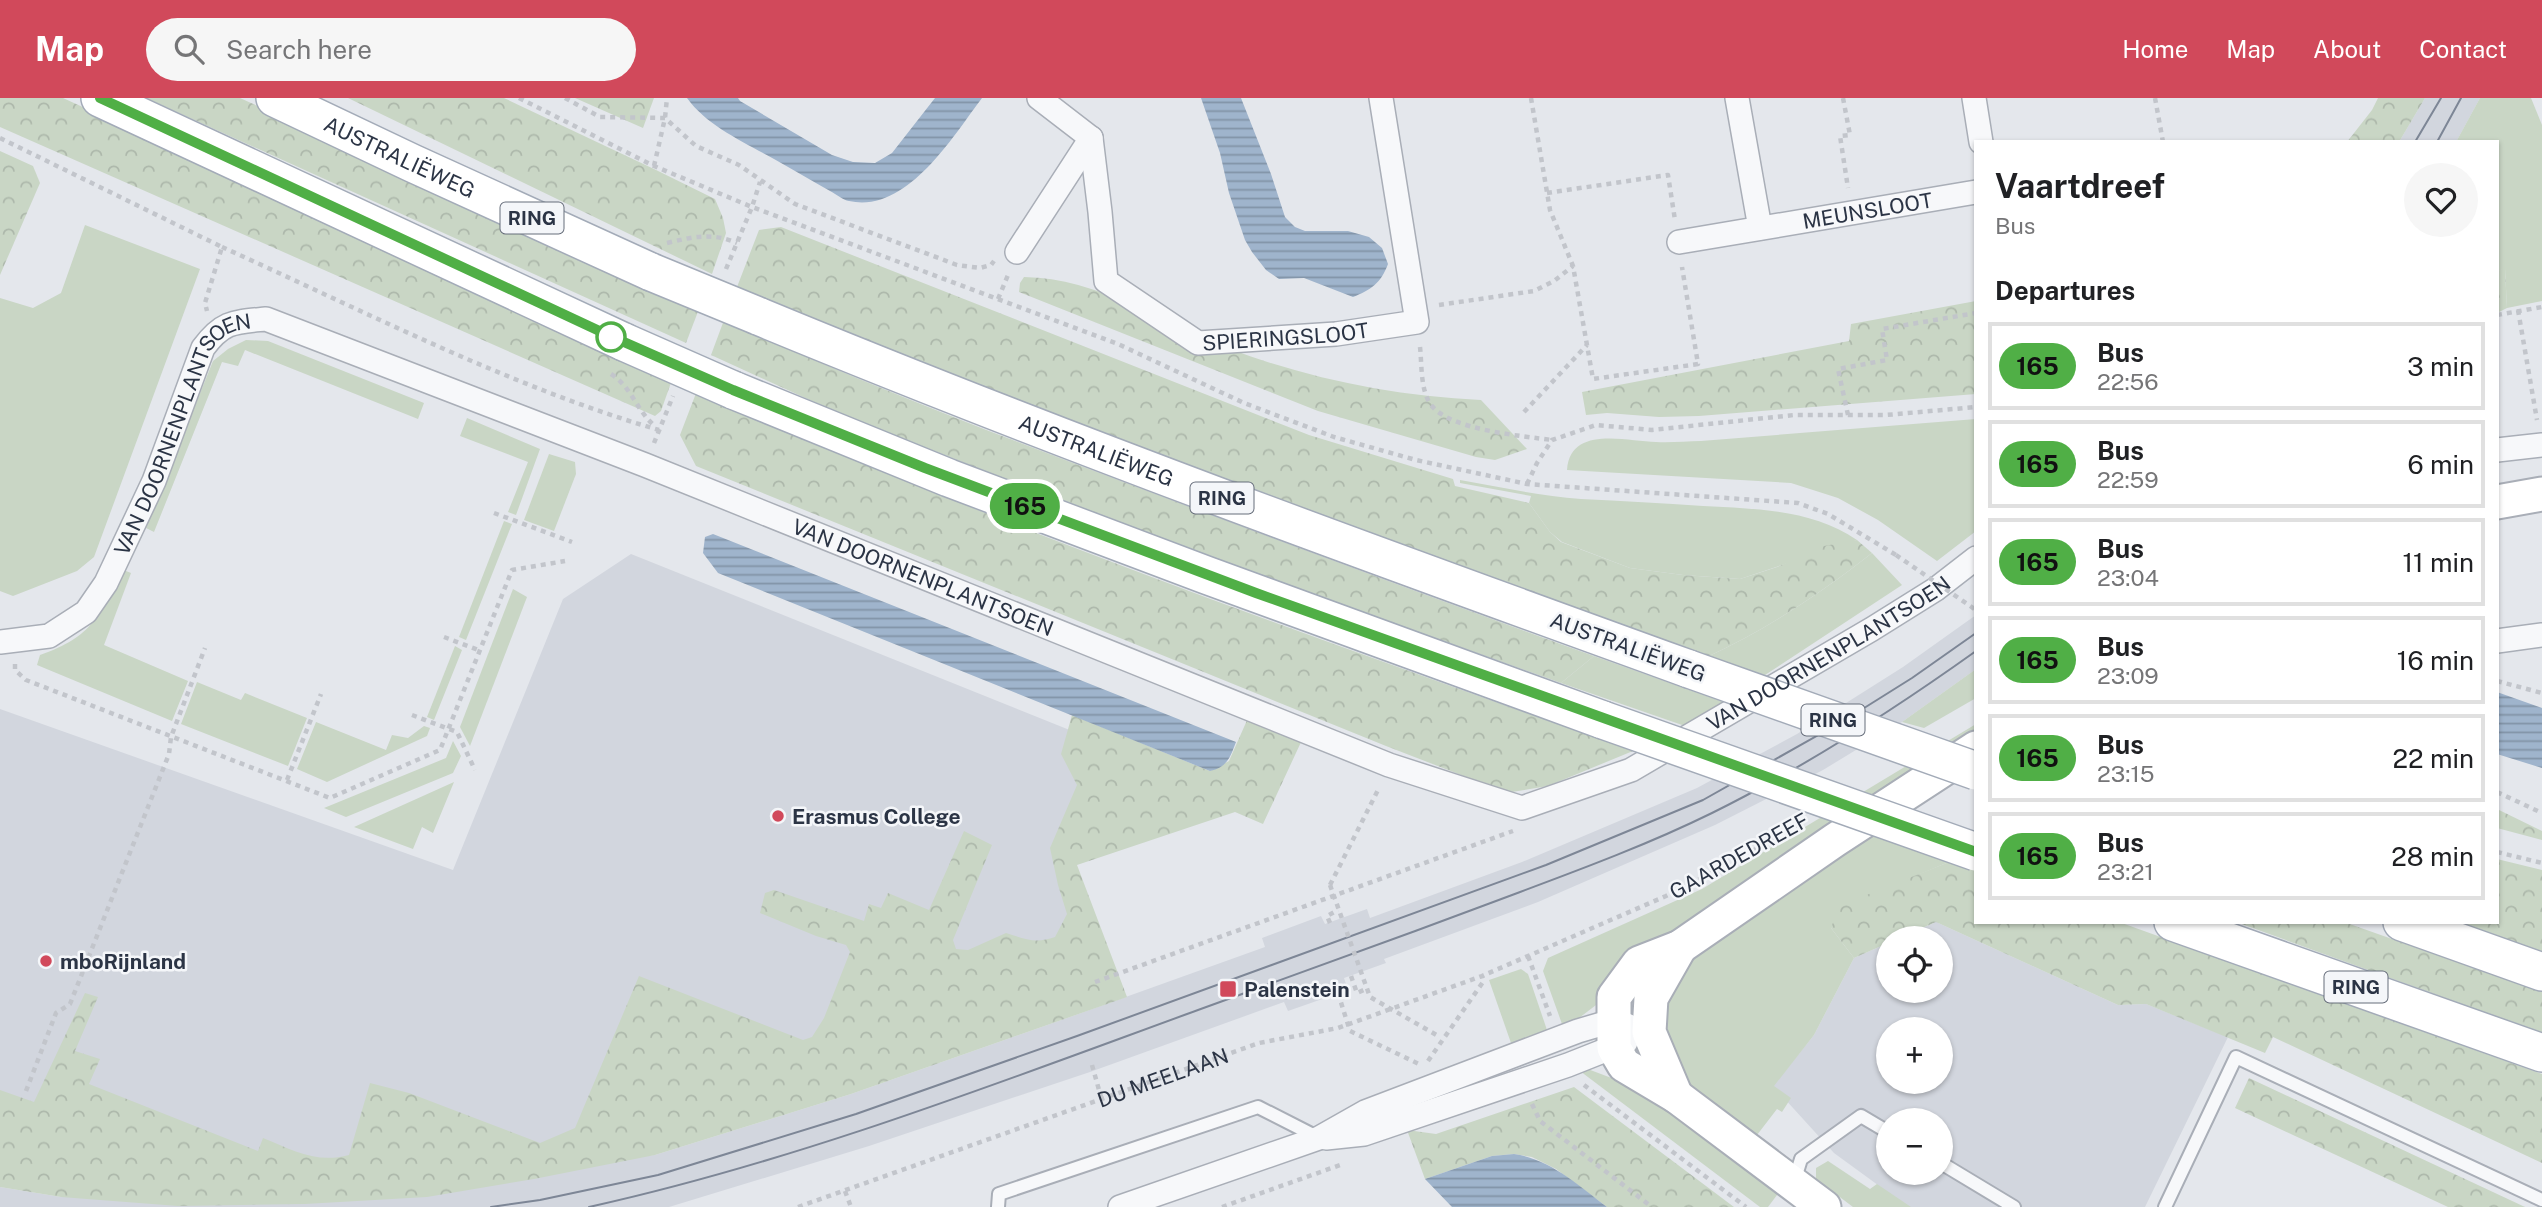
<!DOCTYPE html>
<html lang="en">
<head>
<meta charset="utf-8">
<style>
  body { margin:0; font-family:"Public Sans",sans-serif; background:#f6f6f6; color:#202124; height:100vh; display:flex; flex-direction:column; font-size:26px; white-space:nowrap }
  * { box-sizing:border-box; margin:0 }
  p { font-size:23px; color:#757577 }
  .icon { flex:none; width:38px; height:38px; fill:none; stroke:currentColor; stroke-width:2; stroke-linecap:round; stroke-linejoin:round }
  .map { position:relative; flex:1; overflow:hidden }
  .details { position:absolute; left:1974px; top:42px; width:525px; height:784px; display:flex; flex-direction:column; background:#fff; border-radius:0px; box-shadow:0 2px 5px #0004 }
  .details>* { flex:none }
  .badge { padding:0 14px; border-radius:23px; font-size:24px; line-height:46px }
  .buttons { position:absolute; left:1876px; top:828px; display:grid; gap:14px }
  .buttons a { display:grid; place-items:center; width:77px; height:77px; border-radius:50%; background:#fff; box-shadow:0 2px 5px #0004; font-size:35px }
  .map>.badge { position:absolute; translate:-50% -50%; box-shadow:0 0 0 4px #fff }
  h2 { padding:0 21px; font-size:26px; line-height:63px }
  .round { display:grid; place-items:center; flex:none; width:74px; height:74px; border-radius:37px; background:#f6f6f6 }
  .head { display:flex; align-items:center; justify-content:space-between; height:119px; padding:0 21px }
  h1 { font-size:33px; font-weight:700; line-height:52px }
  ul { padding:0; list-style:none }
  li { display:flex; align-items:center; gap:21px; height:88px; margin:0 14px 10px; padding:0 7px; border:4px solid #e0e0e0; border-radius:0px }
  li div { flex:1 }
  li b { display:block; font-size:26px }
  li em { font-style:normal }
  li .badge { min-width:77px; font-weight:700; text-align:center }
  header { display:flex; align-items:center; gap:42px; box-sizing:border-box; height:98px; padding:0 35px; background:#d1495b; color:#fff }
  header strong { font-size:33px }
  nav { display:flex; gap:38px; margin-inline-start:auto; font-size:24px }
  .search { width:490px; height:63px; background:#f6f6f6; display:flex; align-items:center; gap:18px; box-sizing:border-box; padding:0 24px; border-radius:38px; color:#757577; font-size:26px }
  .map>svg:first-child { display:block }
</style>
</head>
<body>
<header>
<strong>Map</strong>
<div class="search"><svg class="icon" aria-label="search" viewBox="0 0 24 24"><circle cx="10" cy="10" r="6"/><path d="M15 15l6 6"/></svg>Search here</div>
<nav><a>Home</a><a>Map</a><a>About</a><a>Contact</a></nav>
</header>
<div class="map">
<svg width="2542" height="1109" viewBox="0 0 2542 1109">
  <defs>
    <pattern id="forest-crowns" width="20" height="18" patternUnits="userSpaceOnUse" patternTransform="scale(1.75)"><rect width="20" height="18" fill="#c9d6c5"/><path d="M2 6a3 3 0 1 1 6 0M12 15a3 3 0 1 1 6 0" fill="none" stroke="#adb8ab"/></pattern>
    <pattern id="water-rules" width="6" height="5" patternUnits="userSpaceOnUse" patternTransform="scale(1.75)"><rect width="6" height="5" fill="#9fb4cc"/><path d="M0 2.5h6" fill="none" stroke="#8293a7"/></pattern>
  </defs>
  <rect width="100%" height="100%" fill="#e4e7ec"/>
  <g fill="#d2d6de" fill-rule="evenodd">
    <path d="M 2425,0 L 2480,0 L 2456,44 L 2399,44 Z"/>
    <path d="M 631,456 L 1107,647 L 1063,765 L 1081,896 L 588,1061 L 0,1066 L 0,611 L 453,772 L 563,501 Z"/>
    <path d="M 1976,517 L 1976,571 L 1902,624 L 1823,672 L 1715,727 L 1538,804 L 1384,861 L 1386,865 L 1344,880 L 1348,892 L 1288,913 L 1284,904 L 1090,974 L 869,1048 L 669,1109 L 0,1109 L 0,1089 L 61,1099 L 655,1057 L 851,996 L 1070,919 L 1265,849 L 1262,840 L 1321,818 L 1325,826 L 1367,811 L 1370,820 L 1522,764 L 1697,690 L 1797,636 L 1903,569 Z"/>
    <path d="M 1936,824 L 2118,907 L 2146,906 L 2228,939 L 2145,1109 L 1908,1109 L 1834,1055 L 1773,988 L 1814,937 L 1854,860 L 1888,845 L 1888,892 L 1941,892 L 1941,840 L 1899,840 ZM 1888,931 L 1941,931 L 1941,984 L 1888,984 ZM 1888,1022 L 1941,1022 L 1941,1074 L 1888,1074 Z"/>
  </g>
  <g fill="#c9d6c5">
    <path d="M 2480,0 L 2531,0 L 2542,27 L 2542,203 L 2507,210 L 2505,171 L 2497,173 L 2497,44 L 2456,44 Z"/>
    <path d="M 85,127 L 200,171 L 94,459 L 77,473 L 13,498 L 0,493 L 0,200 L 33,210 L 61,195 Z"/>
    <path d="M 246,242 L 268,243 L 424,305 L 418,321 L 245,252 L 238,268 L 222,264 L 154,434 L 146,430 L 213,263 L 228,251 Z"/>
    <path d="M 467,320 L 540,351 L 516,417 L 508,414 L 528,364 L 460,338 Z"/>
    <path d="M 1976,321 L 1976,433 L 1937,463 L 1878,422 L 1838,400 L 1791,385 L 1567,372 C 1570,327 1626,343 1656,344 C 1671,345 1686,343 1701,343 Z"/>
    <path d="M 549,356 L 575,364 L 576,376 L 554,433 L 524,422 Z"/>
    <path d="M 1460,382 C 1500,389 1540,398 1581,401 C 1622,403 1663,405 1703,408 C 1756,411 1812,411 1857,442 L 1740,481 L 1683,477 L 1630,470 L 1562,444 L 1550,434 L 1529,405 L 1531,398 L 1460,385 Z"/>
    <path d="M 504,423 L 512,426 L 466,542 L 459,539 Z"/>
    <path d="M 1872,455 L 1902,487 L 1765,577 L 1707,559 C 1766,532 1821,495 1872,455 Z"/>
    <path d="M 121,471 L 131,475 L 104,547 L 188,583 L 172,623 L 37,567 L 40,557 C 94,538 98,519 121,471 Z"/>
    <path d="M 513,491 L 527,499 L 470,648 L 460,629 Z"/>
    <path d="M 455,548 L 462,552 L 434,622 L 427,619 Z"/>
    <path d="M 1594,558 L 1726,605 L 1685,628 L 1561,585 Z"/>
    <path d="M 1976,571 L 1976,600 L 1924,630 L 1902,624 Z"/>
    <path d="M 197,584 L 241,602 L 245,595 L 307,620 L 288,668 L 181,626 Z"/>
    <path d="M 316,624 L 386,652 L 392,637 L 408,640 L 424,628 L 430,630 L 427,638 L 327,684 L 297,671 Z"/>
    <path d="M 1976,626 L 1976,632 L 1772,765 L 1620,869 L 1600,904 L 1579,920 L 1562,926 L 1543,873 L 1548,860 L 1702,791 Z"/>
    <path d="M 453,643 L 461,658 L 453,675 L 346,719 L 324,710 L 446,660 Z"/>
    <path d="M 454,684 L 433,735 L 422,729 L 413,751 L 354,729 Z"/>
    <path d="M 1869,737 L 1949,764 L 1901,784 L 1831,830 L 1854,860 L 1814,937 L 1774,988 L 1791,1000 L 1782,1014 L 1777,1011 L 1757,1037 L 1686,984 L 1665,946 L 1664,906 L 1690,862 Z"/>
    <path d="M 1521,871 L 1528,876 L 1547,932 L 1511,945 L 1489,882 Z"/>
    <path d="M 1585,970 L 1646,993 L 1780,1093 L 1768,1109 L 1760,1109 L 1580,973 Z"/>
    <path d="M 1828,1063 L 1870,1091 L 1877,1086 L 1911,1109 L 1853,1109 L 1816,1081 L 1816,1070 Z"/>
  </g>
  <g fill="url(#forest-crowns)">
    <path d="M 0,0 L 63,0 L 673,279 L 661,313 L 655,318 L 0,29 Z"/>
    <path d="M 146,0 L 240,0 L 699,211 L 686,245 Z"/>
    <path d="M 348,0 L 504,0 L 654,71 L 715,101 L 723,120 L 726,135 L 712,176 Z"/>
    <path d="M 575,0 L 654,0 L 643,30 Z"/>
    <path d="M 2378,0 L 2425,0 L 2399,44 L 2347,44 L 2372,12 Z"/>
    <path d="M 0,53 L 33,68 L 40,85 L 0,177 Z"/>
    <path d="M 781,129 L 1309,337 L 1453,381 L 1455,388 L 1529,405 L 1550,434 L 1561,444 L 1630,470 L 1683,477 L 1740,481 L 1777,469 L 1824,448 L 1857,442 L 1872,455 C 1821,495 1766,532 1707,559 L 1289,409 L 773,207 L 737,189 L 759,132 Z"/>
    <path d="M 2505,170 L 2507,210 L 2497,215 L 2497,173 Z"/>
    <path d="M 1024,179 C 1099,180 1162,225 1230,251 C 1310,281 1395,298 1481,302 L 1527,351 L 1495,362 L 1476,359 L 1318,313 L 1019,194 L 1020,185 Z"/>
    <path d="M 1976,203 L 1976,296 L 1699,318 L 1659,319 L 1607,315 L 1586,317 L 1582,294 L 1849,243 L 1851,226 Z"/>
    <path d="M 724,222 C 859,284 998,337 1137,389 C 1288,446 1441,503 1594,558 L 1561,585 L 1155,440 L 836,314 L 711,257 Z"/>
    <path d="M 698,290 C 802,338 907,384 1013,426 C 1218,506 1426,579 1633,653 L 1548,688 L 1512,694 L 1487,687 L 1386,648 L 696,368 L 680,337 Z"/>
    <path d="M 1072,617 L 1210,673 L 1229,663 L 1248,620 L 1302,642 L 1263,726 L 1235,714 L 1077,767 L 1127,899 L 851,996 L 655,1057 L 534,1081 L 427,1099 L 305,1106 L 178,1108 L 61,1099 L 0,1089 L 0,992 L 34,1004 L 85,895 L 98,899 L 75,953 L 100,961 L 89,986 L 258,1053 L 263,1040 C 293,1052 316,1066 349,1057 L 370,985 L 409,995 L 540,1045 L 575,1030 L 639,878 L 803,942 L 812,939 L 824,920 L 850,854 L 846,847 L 816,838 L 760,815 L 765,795 L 774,792 L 864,823 L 869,806 L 881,810 L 888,795 L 929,812 L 964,733 L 992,747 L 953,842 L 956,851 L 968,852 L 1006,835 C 1025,841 1036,846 1055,839 L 1067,816 L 1058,787 L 1050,750 L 1077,687 L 1061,656 Z"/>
    <path d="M 2497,711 L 2542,733 L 2542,742 L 2497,730 Z"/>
    <path d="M 2497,761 L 2542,772 L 2542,854 L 2459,824 L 2497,824 Z"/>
    <path d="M 1949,764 L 1976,773 L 1976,824 L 2119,824 L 2542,976 L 2542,1065 L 2273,939 L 2265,955 L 2146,906 L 2118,907 L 1936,824 L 1899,840 L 1888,840 L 1888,845 L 1854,860 L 1831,830 L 1839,808 Z"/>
    <path d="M 2236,824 L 2344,824 L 2542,894 L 2542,935 Z"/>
    <path d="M 2249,980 L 2525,1109 L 2448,1109 L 2235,1010 Z"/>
    <path d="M 1574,989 L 1734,1109 L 1607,1109 L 1556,1071 L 1532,1059 L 1514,1056 L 1492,1058 L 1425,1081 L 1407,1032 L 1436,1036 Z"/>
  </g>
  <g fill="url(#water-rules)">
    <path d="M 687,0 L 738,0 L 740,3 L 832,57 L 853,64 L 875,65 L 892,55 L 935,0 L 982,0 C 953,38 907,116 849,103 C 843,102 836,96 830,93 C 811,82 793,72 774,61 C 744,44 707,28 687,0 Z"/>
    <path d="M 1201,0 L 1241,0 L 1271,76 L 1285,119 L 1295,129 L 1305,133 L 1348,133 L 1369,139 L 1382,150 L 1388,166 C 1381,185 1371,192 1353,199 L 1304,180 L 1279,181 L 1266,172 L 1252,154 L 1245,142 L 1229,95 L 1220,55 Z"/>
    <path d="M 713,436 L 1236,644 C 1230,660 1227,669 1210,673 L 718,475 L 703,455 L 705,439 Z"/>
    <path d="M 2497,594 L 2542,610 L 2542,670 L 2497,656 Z"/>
    <path d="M 1514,1056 C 1550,1061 1578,1087 1607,1109 L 1452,1109 L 1425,1081 L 1492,1058 Z"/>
  </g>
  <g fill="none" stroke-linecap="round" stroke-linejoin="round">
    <defs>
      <g id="lane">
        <path d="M 1941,1065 L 2014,1109"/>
        <path d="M 1794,1084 L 1801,1061 L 1861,1018 L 1888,1034"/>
        <path d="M 998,1109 L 999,1096 L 1258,1009 L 1319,1040"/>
        <path d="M 2165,1109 L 2236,959 L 2542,1102"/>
      </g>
      <g id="street">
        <path id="s2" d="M 1039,0 L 1091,40 L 1100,114 L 1106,183 L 1198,245 L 1336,236 L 1417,224 L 1381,0"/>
        <path d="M 1737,0 L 1760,130"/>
        <path d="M 1974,0 L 1981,44"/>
        <path id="s3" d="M 1679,144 L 1976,94"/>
        <path d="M 1017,154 L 1091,40"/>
        <path d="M 2497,352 L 2542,347"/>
        <path d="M 2497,543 L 2542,537"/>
        <path id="s4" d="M 0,544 L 49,538 L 86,514 L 106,485 L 154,383 L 203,250 C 223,223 234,224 266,221 L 645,367 L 1389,667 L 1522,710 L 1631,672 L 1872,531 L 1936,491 L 1976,460"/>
        <path d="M 1326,1040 L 1364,1036 L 1568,967 L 1626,944"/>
        <path d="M 1120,1109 L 1319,1040 L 1365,1014 L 1578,933 L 1612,923 L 1627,927"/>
      </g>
      <g id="secondary">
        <path d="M 2497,404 L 2542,396"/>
        <path d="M 1676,998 L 1649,934 L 1651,900 L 1680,849"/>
        <path d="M 1824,1109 L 1676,998 L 1624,967 L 1614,950 L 1614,899 L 1639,865 L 1680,849 L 1835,742 L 1976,650"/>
      </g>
      <g id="primary">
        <path d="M 100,0 L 624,244"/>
        <path id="s5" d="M 275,0 L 412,65 L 651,174"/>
        <path id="s6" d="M 758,218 C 1065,345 1377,458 1689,571"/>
        <path d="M 733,292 L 949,380 L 1206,477 L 1603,622"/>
        <path d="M 2173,824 L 2542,955"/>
        <path d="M 2402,824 L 2542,874"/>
      </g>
    </defs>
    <use href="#lane" stroke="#a9aeb7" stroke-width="16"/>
    <use href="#street" stroke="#a9aeb7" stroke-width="26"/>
    <use href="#secondary" stroke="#a9aeb7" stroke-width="37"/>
    <use href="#primary" stroke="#a3abb8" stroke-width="40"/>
    <g stroke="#c2c5cb" stroke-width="4.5" stroke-dasharray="5 5" stroke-linecap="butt">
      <path d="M 519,0 L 654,68 L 752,109 L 1118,246 L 1244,305 L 1334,339 L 1416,362 L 1527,386 L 1798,405 L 1828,416 L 1896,457"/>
      <path d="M 565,0 L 600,19 L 665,20 L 696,48 L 739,67 L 795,106 L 957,167 L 980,170 L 991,167 L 994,163"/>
      <path d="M 1531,0 L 1550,112 L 1573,168 L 1593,281 L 1698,266 L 1682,169"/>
      <path d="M 1843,0 L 1850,37 L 1840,38 L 1848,90"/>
      <path d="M 2155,0 L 2163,44"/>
      <path d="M 0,40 L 222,149 L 205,205 L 207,213"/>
      <path d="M 654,68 L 665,20 L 667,0"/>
      <path d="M 1547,95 L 1668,77 L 1675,122"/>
      <path d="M 667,145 C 692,139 712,134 737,145"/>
      <path d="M 222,149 C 364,213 511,289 659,332"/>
      <path d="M 726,171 L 752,109 L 760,84"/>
      <path d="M 998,201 L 1008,177"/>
      <path d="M 1439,207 L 1534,193 L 1554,183 L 1573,168"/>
      <path d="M 2518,212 L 2537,322"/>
      <path d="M 2497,217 L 2542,209"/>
      <path d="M 1420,249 C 1422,266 1420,294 1432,308 C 1451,332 1522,338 1552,342"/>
      <path d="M 611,276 C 632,289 637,314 656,329"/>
      <path d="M 1524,314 L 1587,247"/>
      <path d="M 1848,317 L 1838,271 L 1887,262 L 1882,231 L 1976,215"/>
      <path d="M 654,345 L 673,298"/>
      <path d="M 1527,386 L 1537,365 L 1552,342 L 1596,327 L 1652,332 L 1794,317 L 1886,317 L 1976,309"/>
      <path d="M 494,415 L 572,444"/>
      <path d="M 444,539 L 481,553"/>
      <path d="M 15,566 L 15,572 L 26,582 L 330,700 L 440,652 L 512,472 L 565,463"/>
      <path d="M 2497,583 L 2542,595"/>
      <path d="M 412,617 L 457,634 L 475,672"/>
      <path d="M 287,682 L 321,596"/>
      <path d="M 2497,694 L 2542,715"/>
      <path d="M 2497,754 L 2542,765"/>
      <path d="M 1330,787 L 1379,690"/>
      <path d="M 1330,825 L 1327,818 L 1338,812"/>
      <path d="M 1528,858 L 1550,918"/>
      <path d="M 1351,878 L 1357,895 L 1366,891"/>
      <path d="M 1095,884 L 1513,733"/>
      <path d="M 1338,895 L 1350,933 L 1421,967"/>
      <path d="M 1428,963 L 1483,884 L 1482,878"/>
      <path d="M 1092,967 L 1101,999"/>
      <path d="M 1584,987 L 1746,1109"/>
      <path d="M 26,993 L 56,915 L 70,906 L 169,656 L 171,639 L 205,550"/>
      <path d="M 1532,1006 L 1540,1023 L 1652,1109"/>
      <path d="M 845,1093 L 851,1109"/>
      <path id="s1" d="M 798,1109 L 1259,945 L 1338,930 L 1482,878 L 1666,798 L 1737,762 L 1801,725"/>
      <path d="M 1222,1109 L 1343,1066"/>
    </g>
    <use href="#lane" stroke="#f7f8fa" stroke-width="12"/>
    <use href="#street" stroke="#f7f8fa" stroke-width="23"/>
    <use href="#secondary" stroke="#fff" stroke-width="33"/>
    <use href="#primary" stroke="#fff" stroke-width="37"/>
    <g stroke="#7d8696" stroke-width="2">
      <path d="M 2415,44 L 2441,0"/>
      <path d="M 2437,44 L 2461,0"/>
      <path d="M 491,1109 L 540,1102 L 658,1077 L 856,1016 L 1077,938 L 1546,767 L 1703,702 L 1845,622 L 1912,580 L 1976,535"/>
      <path d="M 589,1109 C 797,1063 998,985 1198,912 C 1298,876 1397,840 1496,803 C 1568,776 1643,749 1712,715 C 1805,669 1892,613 1976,553"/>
    </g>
    <defs>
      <g id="primary-bridge">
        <path d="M 651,174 L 758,218"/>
        <path d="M 624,244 L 733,292"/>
        <path d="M 1689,571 L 1976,673"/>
        <path d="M 1603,622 L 1976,754"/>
      </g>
    </defs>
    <use href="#primary-bridge" stroke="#a3abb8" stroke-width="40" stroke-linecap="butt"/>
    <g stroke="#c2c5cb" stroke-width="4.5" stroke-dasharray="5 5" stroke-linecap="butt">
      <path d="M 1896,457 L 1976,512"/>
      <path d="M 1330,787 L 1370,899 L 1440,939"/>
    </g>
    <use href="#primary-bridge" stroke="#fff" stroke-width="37"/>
  </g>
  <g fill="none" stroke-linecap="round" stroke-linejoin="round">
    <defs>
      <path id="line" d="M 100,0 L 608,237 L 733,292 L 925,370 L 1256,495 L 1976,754"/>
    </defs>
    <use href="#line" stroke="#fff" stroke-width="16"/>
    <use href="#line" stroke="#50af46" stroke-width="10"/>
  </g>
  <circle fill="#fff" stroke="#50af46" stroke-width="3.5" cx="611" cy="239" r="14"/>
  <g fill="#d1495b" stroke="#f4f6f9" stroke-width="2.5">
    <circle cx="778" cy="718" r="7"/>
    <circle cx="46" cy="863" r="7"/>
    <rect x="1219" y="882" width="18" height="18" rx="3.5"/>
  </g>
  <g text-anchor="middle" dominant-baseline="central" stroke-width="5" stroke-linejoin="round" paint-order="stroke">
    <g fill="#f4f6f9" stroke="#676e7b" stroke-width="2">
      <rect x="500.5" y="104.5" width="63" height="31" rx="5"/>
      <rect x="1190.5" y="384.5" width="63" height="31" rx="5"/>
      <rect x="1801.5" y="606.5" width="63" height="31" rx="5"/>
      <rect x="2324.5" y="873.5" width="63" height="31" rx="5"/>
    </g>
    <g font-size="19" font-weight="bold" fill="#2b3445">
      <text x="532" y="120">RING</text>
      <text x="1222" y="400">RING</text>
      <text x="1833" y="622">RING</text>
      <text x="2356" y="889">RING</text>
    </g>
    <g font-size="21" fill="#2b3445" stroke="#f4f6f9">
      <text stroke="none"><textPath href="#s5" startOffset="138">AUSTRALIËWEG</textPath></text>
      <text stroke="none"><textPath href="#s3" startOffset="191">MEUNSLOOT</textPath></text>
      <text stroke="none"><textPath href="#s2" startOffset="408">SPIERINGSLOOT</textPath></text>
      <text stroke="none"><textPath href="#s4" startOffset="301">VAN DOORNENPLANTSOEN</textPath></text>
      <text stroke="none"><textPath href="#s6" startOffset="364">AUSTRALIËWEG</textPath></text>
      <text stroke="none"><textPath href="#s4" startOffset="1162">VAN DOORNENPLANTSOEN</textPath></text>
      <text transform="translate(1628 549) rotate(20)">AUSTRALIËWEG</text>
      <text stroke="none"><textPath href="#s4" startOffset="2149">VAN DOORNENPLANTSOEN</textPath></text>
      <text transform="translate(1739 758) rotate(-29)">GAARDEDREEF</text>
      <text stroke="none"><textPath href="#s1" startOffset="387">DU MEELAAN</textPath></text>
    </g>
    <g font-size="21" font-weight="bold" fill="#2b3445" stroke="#f4f6f9" text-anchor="start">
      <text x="792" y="718">Erasmus College</text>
      <text x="60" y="863">mboRijnland</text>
      <text x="1244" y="891">Palenstein</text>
    </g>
  </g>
</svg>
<div class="buttons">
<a><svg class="icon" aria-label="locate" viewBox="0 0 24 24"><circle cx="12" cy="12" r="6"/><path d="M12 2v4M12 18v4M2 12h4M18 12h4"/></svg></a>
<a>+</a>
<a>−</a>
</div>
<b class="badge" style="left:1025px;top:408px;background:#50af46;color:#111">165</b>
<section class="details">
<div class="head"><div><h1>Vaartdreef</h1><p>Bus</p></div><a class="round"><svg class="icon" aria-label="heart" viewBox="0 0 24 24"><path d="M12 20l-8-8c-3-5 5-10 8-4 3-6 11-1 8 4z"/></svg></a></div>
<h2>Departures</h2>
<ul>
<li><span class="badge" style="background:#50af46;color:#111">165</span><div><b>Bus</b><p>22:56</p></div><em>3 min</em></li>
<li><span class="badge" style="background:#50af46;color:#111">165</span><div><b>Bus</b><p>22:59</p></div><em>6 min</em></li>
<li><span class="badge" style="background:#50af46;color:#111">165</span><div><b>Bus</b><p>23:04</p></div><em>11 min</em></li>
<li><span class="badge" style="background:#50af46;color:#111">165</span><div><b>Bus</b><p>23:09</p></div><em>16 min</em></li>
<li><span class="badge" style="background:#50af46;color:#111">165</span><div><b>Bus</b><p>23:15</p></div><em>22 min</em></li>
<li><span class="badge" style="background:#50af46;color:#111">165</span><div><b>Bus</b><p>23:21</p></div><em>28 min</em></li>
</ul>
</section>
</div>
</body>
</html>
